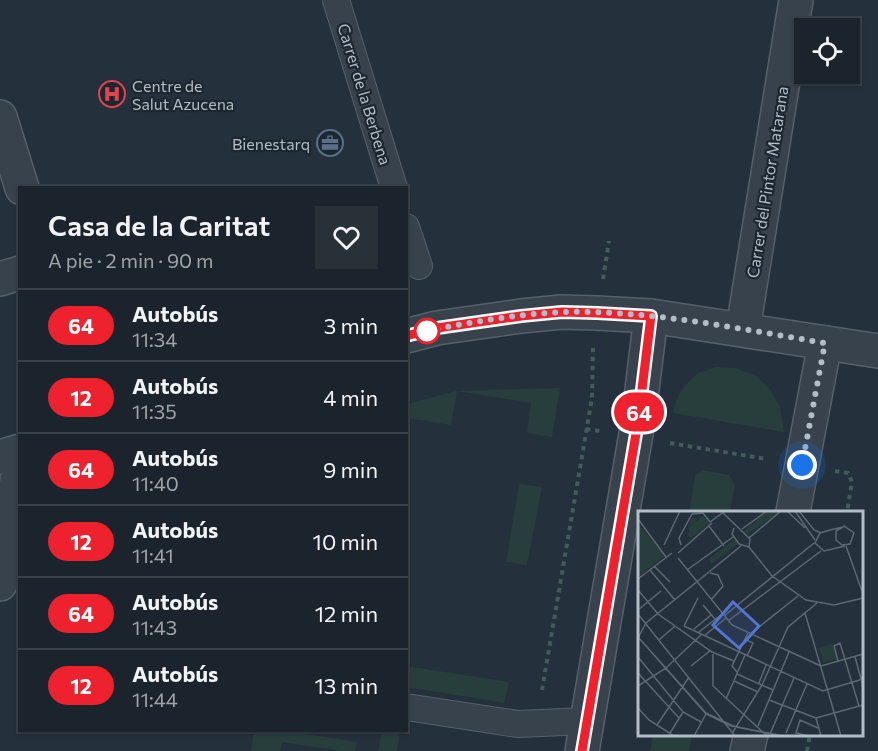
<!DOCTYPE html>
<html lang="es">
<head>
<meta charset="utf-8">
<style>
  body { margin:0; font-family:Commissioner,sans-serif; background:#283038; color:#f1f3f6; height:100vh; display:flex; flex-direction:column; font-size:22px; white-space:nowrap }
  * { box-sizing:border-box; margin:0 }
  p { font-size:20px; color:#a0a4a9 }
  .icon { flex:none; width:33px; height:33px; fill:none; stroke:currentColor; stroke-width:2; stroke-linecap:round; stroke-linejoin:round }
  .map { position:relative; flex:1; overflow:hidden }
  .details { position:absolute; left:18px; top:186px; width:390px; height:546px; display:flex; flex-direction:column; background:#1b242c; border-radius:0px; box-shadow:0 2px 4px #0004,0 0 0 2px #394148 }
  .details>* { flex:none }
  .badge { padding:0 12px; border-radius:20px; font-size:21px; line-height:39px }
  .controls { position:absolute; left:794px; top:18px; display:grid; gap:12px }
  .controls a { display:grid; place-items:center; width:66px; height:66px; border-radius:0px; background:#1b242c; box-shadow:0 2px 4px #0004,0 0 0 2px #394148; font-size:30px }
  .you { position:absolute; width:30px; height:30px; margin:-15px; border:4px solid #fff; border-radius:50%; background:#1a73e8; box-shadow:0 0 0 9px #1a73e833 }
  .map>.badge { position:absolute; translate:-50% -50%; box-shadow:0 0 0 3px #fff }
  .round { display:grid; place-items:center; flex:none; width:63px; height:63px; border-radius:0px; background:#283038 }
  .head { display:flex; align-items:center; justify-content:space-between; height:102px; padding:0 30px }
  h1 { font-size:28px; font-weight:600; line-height:45px }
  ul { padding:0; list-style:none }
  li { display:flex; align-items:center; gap:18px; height:72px; padding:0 30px; border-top:2px solid #394148 }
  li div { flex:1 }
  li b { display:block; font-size:22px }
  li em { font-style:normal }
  li .badge { min-width:66px; font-weight:700; text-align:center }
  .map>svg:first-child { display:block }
</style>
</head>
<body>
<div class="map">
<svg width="878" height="751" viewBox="0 0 878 751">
  <rect width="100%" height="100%" fill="#24303b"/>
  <g fill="#273e3d">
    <path d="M 716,367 L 735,368 L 755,375 L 770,389 L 780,407 L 784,432 L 673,413 C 675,398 685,383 697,374 C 702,371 710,369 716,367 Z"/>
    <path d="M 560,388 L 552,437 L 527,433 L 531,403 L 457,391 L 451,425 L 407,418 L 407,404 L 456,391 Z"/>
    <path d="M 702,470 L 729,475 L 735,485 L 730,512 L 689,512 L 695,476 Z"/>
    <path d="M 519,484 L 542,487 L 527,565 L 506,562 Z"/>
    <path d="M 406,666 L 509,682 L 504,703 L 407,687 Z"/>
    <path d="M 254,731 L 286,731 L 357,742 L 355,751 L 342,751 L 282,742 L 280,751 L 251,751 Z"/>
    <path d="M 382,731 L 400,731 L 397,751 L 378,751 Z"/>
    <path d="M 653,735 L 692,735 L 689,751 L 650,751 Z"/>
  </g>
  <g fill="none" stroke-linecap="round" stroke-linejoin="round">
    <defs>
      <g id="pedestrian">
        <path d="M 336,0 L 394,188"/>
        <path d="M 406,227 L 419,266"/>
        <path d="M 406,707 L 518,724 L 587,721"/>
      </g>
      <g id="minor">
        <path d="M 0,117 L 22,188"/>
        <path d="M 0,279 L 20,273"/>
        <path d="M 0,584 L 20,463"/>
      </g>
      <g id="tertiary">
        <path d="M 743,329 L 796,0"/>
        <path d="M 406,336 L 437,328 L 521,316 L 562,312 L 597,313 L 651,316 L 878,351"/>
        <path d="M 0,457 L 20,451"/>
        <path d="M 793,512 L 825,343"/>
        <path d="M 582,751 L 638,422 L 651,316"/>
        <path d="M 747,751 L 751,734"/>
      </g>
    </defs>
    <use href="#pedestrian" stroke="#556069" stroke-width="28"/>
    <use href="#minor" stroke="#556069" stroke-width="36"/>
    <use href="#tertiary" stroke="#556069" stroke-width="36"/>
    <g stroke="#455a5b" stroke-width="4" stroke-dasharray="4.5 4.5" stroke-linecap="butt">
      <path d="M 603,279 L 609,241"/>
      <path d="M 586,429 L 600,431"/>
      <path d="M 670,443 L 766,459"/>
      <path d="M 835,471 L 848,473 L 852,482 L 847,512"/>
      <path d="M 542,690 L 592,398 L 593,348"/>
      <path d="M 807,751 L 810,734"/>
    </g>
    <use href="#pedestrian" stroke="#37424c" stroke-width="26"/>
    <use href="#minor" stroke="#37424c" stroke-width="33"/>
    <use href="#tertiary" stroke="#37424c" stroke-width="33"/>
  </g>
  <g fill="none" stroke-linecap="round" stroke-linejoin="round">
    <defs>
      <path id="line" d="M 406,336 L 437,328 L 521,316 L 562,312 L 597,313 L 651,316 L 638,422 L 582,751"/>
    </defs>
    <use href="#line" stroke="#fff" stroke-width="14"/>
    <use href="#line" stroke="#ed222e" stroke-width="9"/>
    <path stroke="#b3bdc7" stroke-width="6" stroke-dasharray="0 10.8" d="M 427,331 C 472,322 517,314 563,312 C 651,310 739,329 825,343 L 802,465"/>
  </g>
  <defs>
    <symbol id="hospital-ring" viewBox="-11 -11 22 22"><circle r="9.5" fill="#1c2730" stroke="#e0444e" stroke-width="1.5"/><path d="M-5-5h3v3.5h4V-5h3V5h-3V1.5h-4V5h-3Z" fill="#e0444e"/></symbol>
    <symbol id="office-ring" viewBox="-11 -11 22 22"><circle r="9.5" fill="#1c2730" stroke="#5c6f8a" stroke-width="1.5"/><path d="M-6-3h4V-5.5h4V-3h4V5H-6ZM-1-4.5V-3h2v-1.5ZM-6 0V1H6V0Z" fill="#5c6f8a"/></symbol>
  </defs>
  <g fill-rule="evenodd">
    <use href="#hospital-ring" x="97" y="79" width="30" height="30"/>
    <use href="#office-ring" x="315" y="128" width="30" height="30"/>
  </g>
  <circle fill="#fff" stroke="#ed222e" stroke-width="3" cx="427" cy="331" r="12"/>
  <g text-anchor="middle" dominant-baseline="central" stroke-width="4.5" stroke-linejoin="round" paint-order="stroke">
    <g font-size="16" fill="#b3bdc7" stroke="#1c2730" text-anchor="start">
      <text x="132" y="85">Centre de<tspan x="132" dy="18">Salut Azucena</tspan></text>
      <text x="310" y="143" text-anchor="end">Bienestarq</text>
    </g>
    <g font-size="16" fill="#b3bdc7" stroke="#1c2730">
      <text transform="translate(365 94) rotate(73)">Carrer de la Berbena</text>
      <text transform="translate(767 182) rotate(-81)">Carrer del Pintor Matarana</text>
    </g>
  </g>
  <g transform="translate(638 511)">
    <rect width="225" height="225" fill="#24303b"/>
    <path d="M 130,0 L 142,0 L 109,24 L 106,20 ZM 65,5 L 72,12 L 53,27 L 49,23 L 52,21 L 50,17 L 55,6 L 58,9 L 53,14 ZM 0,12 L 26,45 L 0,66 ZM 97,28 L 99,34 L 73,53 L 71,48 ZM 194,133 L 199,148 L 185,152 L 181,137 Z" fill="#273e3d"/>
    <path fill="none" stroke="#5d6873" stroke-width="1.5" d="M 83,0 L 112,28 L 111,36 L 101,33 L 94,23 L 96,17M 149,0 L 167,17M 157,0 L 177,29M 161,0 L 176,19 L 183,22M 0,8 L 28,46M 71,15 L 86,35M 205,16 L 198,20 L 198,29 L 204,34 L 212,33 L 216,22 L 206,15 L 205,16 L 192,19 L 182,22 L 177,32 L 186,40 L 207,35M 104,18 L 129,0M 111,27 L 143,0M 26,34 L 42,0M 43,34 L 41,27 L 54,3 L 65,2 L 72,11 L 87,0M 208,35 L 225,83M 111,36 L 134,65 L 168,89 L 196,94 L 225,87M 40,42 L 74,12M 40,47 L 94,114 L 183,155M 16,55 L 32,71M 12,59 L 37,89M 49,59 L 95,26M 72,62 L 80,64 L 85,75 L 73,89M 0,68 L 34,42M 0,79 L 20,103 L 74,141 L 96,150M 65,94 L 77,108M 0,99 L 23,80M 167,102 L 203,225M 0,103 L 97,225M 86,105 L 176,32M 90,110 L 183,40M 46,115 L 185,180 L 225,168M 46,115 L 60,87M 56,118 L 73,104M 61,121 L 84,103M 112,123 L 160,85M 66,125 L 88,107M 0,126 L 68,203 L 93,215 L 143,225M 0,126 L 68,202 L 95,215 L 145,225M 0,127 L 8,112 L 103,35M 107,128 L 115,132 L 109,145M 21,129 L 37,115M 75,143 L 75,175 L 129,225M 0,146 L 45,201 L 63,211M 217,146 L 225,175M 200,150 L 196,135 L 202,132 L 221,195M 53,155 L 73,139M 183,155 L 225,143M 99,161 L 94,155 L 110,122M 0,162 L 41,207M 99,163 L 135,179M 96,170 L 120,181M 121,172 L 128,154M 0,175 L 28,157 L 63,124M 88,188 L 107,144M 131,189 L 178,207M 0,197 L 11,209 L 36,225M 178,207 L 225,194M 178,207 L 183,225M 19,214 L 51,166M 120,215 L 151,141M 95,221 L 124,174 L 150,116 L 179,92M 32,222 L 45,201M 148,222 L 169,173M 132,223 L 156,167M 56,225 L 68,203M 171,225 L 158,222 L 162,209 L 180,217"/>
    <path fill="#5275d2" fill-opacity="0.15" stroke="#5275d2" stroke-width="3" d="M 95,91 L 121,115 L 101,137 L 75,114 Z"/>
    <rect width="225" height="225" fill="none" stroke="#b3bdc7" stroke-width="3"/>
  </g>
</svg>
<div class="controls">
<a><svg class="icon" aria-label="locate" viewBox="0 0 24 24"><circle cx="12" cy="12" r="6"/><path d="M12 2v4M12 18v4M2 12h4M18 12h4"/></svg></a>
</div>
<div class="you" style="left:802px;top:465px"></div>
<b class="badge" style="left:639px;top:412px;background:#ed222e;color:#fff">64</b>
<section class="details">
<div class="head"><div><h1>Casa de la Caritat</h1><p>A pie · 2 min · 90 m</p></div><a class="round"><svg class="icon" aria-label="heart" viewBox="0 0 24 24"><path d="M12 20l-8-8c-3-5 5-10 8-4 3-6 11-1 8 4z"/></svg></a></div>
<ul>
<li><span class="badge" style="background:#ed222e;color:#fff">64</span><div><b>Autobús</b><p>11:34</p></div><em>3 min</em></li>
<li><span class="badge" style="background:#ed222e;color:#fff">12</span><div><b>Autobús</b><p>11:35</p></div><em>4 min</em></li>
<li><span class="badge" style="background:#ed222e;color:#fff">64</span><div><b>Autobús</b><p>11:40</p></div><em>9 min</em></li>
<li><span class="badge" style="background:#ed222e;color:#fff">12</span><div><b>Autobús</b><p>11:41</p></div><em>10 min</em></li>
<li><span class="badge" style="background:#ed222e;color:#fff">64</span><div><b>Autobús</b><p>11:43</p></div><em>12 min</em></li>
<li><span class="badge" style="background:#ed222e;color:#fff">12</span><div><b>Autobús</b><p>11:44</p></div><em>13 min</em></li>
</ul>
</section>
</div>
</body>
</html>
